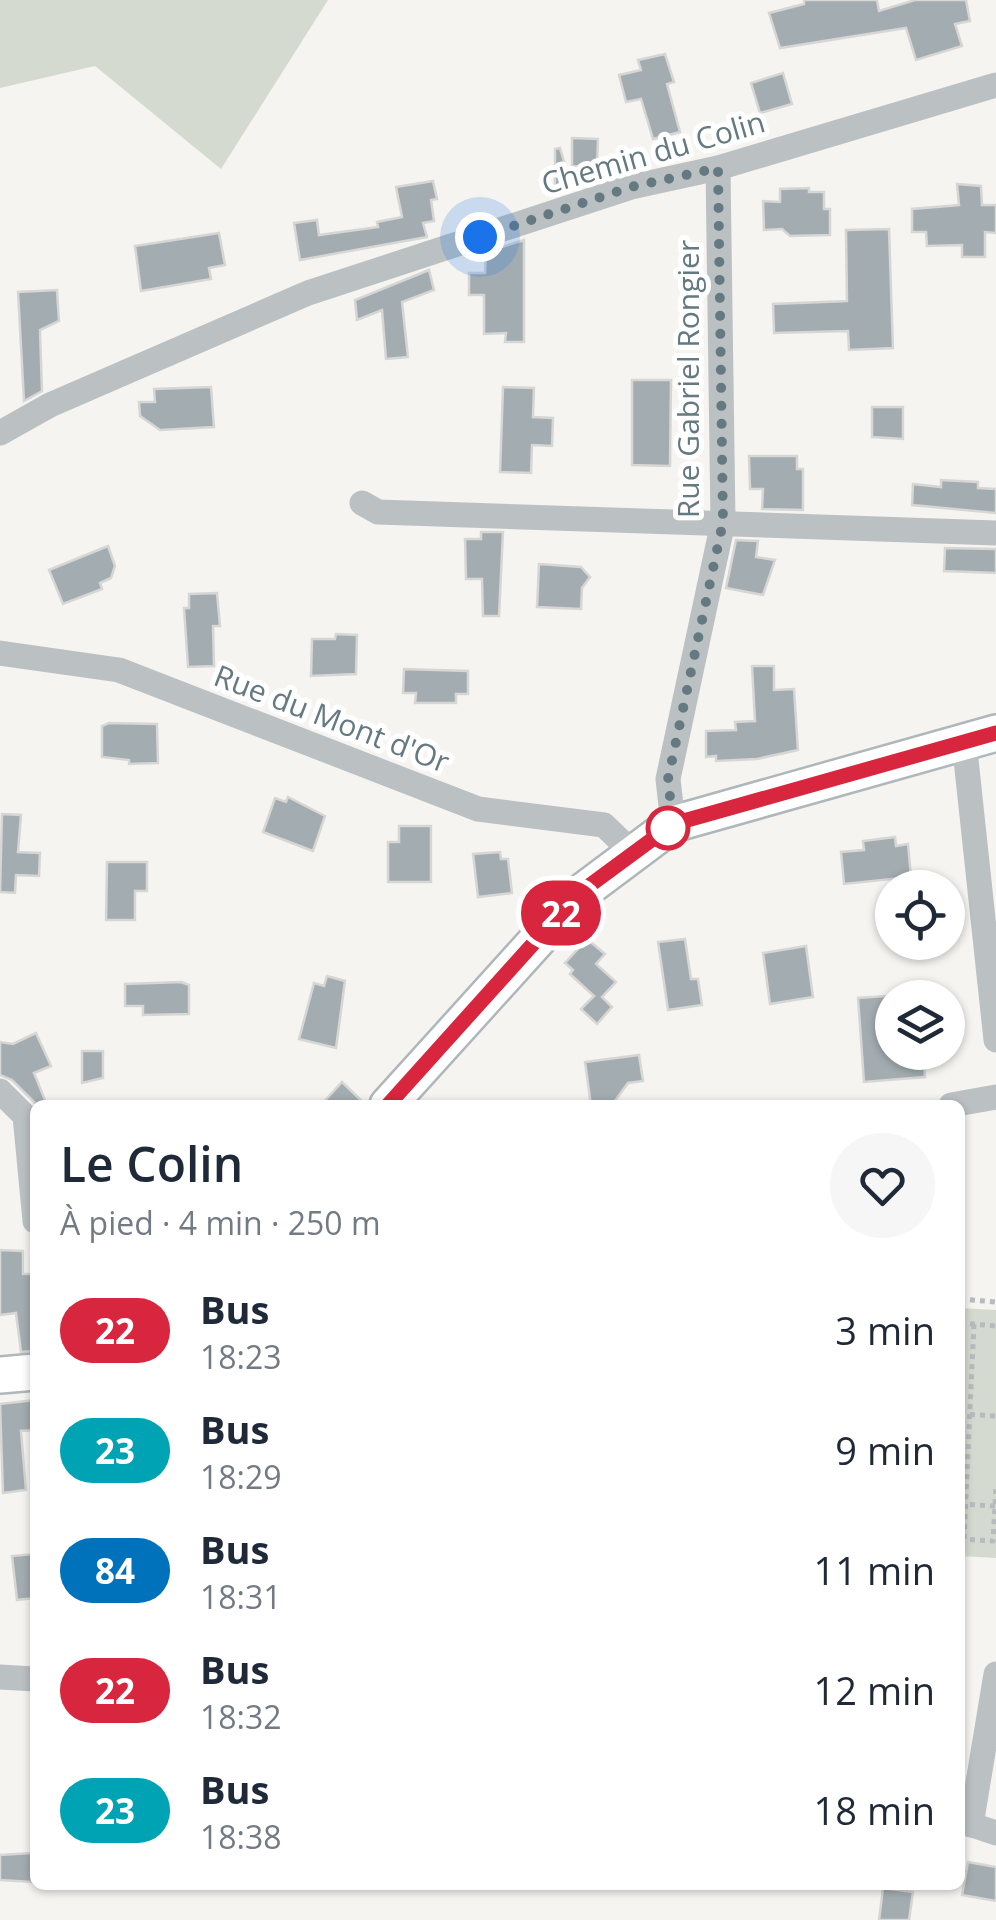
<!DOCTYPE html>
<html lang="fr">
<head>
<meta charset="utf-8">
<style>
  body { margin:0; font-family:"Open Sans",sans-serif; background:#f6f6f7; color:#1f2937; height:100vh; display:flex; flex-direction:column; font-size:38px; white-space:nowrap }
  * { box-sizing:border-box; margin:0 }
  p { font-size:32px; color:#747a83 }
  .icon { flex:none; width:55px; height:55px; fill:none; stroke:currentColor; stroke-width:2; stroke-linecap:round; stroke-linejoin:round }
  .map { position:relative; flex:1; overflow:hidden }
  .sheet { position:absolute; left:30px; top:1100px; width:935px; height:790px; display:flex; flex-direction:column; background:#fff; border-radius:15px; box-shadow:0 2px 8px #0004 }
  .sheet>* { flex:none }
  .badge { padding:0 20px; border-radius:32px; font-size:35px; line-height:65px }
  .buttons { position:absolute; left:875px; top:870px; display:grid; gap:20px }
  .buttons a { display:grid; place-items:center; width:90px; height:90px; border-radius:50%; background:#fff; box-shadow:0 2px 8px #0004; font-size:50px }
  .you { position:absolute; width:50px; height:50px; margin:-25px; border:8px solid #fff; border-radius:50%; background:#1a73e8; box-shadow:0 0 0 15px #1a73e833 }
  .map>.badge { position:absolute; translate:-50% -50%; box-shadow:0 0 0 5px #fff }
  .round { display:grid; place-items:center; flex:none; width:105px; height:105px; border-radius:52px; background:#f6f6f7 }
  .head { display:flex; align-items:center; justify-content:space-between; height:170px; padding:0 30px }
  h1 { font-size:48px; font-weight:600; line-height:75px }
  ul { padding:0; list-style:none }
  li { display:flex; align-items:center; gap:30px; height:120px; padding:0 30px }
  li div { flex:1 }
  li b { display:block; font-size:38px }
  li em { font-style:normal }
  li .badge { min-width:110px; font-weight:700; text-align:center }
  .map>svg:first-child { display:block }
</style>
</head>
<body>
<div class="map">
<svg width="996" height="1920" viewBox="0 0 996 1920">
  <rect width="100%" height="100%" fill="#f5f4f1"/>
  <g fill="#d5dad1">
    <path d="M 0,0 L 328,0 L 221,169 L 95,66 L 0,88 Z"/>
    <path d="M 960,1308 L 996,1310 L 996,1558 L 960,1556 Z"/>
  </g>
  <g fill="#a3adb1" stroke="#d6d6d4" stroke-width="2.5">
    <path d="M 804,0 L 877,0 L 879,11 L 915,0 L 966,0 L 970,21 L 955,24 L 962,46 L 916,60 L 906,28 L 780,48 L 769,13 L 804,4 Z"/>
    <path d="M 665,54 L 674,82 L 667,84 L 680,132 L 653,139 L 641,99 L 626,102 L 619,75 L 641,70 L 638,60 Z"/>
    <path d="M 783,73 L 792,104 L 760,113 L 751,83 Z"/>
    <path d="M 572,138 L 598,139 L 597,168 L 572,166 Z"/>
    <path d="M 560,148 L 572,189 L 555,195 L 555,149 Z"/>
    <path d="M 433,181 L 437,199 L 431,200 L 434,221 L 423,223 L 427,237 L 300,260 L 294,223 L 317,220 L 319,235 L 378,227 L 377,222 L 402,217 L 396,187 Z"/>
    <path d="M 957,184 L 981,186 L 982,205 L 996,205 L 996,233 L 985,232 L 985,257 L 962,257 L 962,245 L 927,246 L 926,232 L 912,232 L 912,209 L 959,205 Z"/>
    <path d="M 809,188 L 809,192 L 824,192 L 824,209 L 830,209 L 830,235 L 790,236 L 782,229 L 764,230 L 763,201 L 780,202 L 780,189 Z"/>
    <path d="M 889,229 L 893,348 L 849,350 L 848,331 L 774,333 L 773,304 L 847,301 L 846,230 Z"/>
    <path d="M 219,233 L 225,265 L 209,268 L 211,279 L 141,291 L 135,246 Z"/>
    <path d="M 524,240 L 524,342 L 505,342 L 506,333 L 484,334 L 484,295 L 469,295 L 469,273 L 485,273 L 486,252 Z"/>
    <path d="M 429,270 L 434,290 L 402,302 L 408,357 L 386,359 L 382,310 L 357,320 L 355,300 Z"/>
    <path d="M 57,290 L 59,321 L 40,330 L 42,391 L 24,401 L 18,292 Z"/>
    <path d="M 632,380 L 671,380 L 670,466 L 632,465 Z"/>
    <path d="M 211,387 L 214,427 L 160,430 L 140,416 L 139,402 L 155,402 L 154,389 Z"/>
    <path d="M 503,387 L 534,388 L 533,417 L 553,418 L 552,446 L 532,445 L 531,473 L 500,472 Z"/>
    <path d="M 872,407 L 903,407 L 903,439 L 872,437 Z"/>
    <path d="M 749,456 L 797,456 L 797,469 L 803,469 L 803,510 L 762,509 L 763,489 L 750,489 Z"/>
    <path d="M 941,480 L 978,482 L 978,488 L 996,489 L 996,513 L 912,505 L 913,484 L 941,487 Z"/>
    <path d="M 481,532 L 503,532 L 499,616 L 483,616 L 482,579 L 466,579 L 465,539 L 481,539 Z"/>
    <path d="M 736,540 L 758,541 L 756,557 L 775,560 L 763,595 L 726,588 Z"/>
    <path d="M 108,546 L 115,566 L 111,578 L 100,583 L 102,589 L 63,604 L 49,570 Z"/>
    <path d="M 945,548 L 996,549 L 996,573 L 944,571 Z"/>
    <path d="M 539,564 L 581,567 L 590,577 L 582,588 L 581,609 L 537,607 Z"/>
    <path d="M 217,593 L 220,626 L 213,626 L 214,666 L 188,667 L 184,608 L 189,608 L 189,594 Z"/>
    <path d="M 336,634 L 357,635 L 356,674 L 311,676 L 312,639 L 335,639 Z"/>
    <path d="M 752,666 L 774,666 L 774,690 L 794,689 L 798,750 L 757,759 L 716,761 L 716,756 L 706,757 L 706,731 L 736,730 L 735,722 L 755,721 Z"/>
    <path d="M 404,669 L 468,671 L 468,694 L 456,694 L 456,703 L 415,703 L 416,693 L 403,693 Z"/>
    <path d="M 109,723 L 157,724 L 158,763 L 129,764 L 129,760 L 102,757 L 102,726 Z"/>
    <path d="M 288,797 L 325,816 L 313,851 L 263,832 L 275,798 L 286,802 Z"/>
    <path d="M 2,814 L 21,815 L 18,852 L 40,853 L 39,876 L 16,875 L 15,893 L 0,892 Z"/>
    <path d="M 399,826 L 431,826 L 431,882 L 388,882 L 388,842 L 399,842 Z"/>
    <path d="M 895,837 L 896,846 L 908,844 L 911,877 L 844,884 L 841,852 L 864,850 L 863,841 Z"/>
    <path d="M 500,852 L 501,859 L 508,859 L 512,893 L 478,897 L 473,854 Z"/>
    <path d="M 107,862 L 147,862 L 147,891 L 135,891 L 135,920 L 106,920 Z"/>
    <path d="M 587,939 L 605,954 L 596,964 L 616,982 L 602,997 L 612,1007 L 597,1024 L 581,1009 L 594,996 L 570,974 L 573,970 L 565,963 Z"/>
    <path d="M 685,939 L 691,979 L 698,979 L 702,1005 L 668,1010 L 658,942 Z"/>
    <path d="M 806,946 L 813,997 L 770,1004 L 763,953 Z"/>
    <path d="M 327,976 L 345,981 L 336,1048 L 299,1039 L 314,983 L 324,986 Z"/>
    <path d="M 181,982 L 189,985 L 189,1014 L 143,1015 L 143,1006 L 125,1006 L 125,984 Z"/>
    <path d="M 886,996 L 890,1050 L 923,1052 L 925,1077 L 864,1082 L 858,998 Z"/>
    <path d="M 36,1033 L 51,1066 L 34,1073 L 47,1105 L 37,1105 L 12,1080 L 0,1075 L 0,1042 L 13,1044 Z"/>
    <path d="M 82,1051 L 103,1051 L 103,1078 L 82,1083 Z"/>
    <path d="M 639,1055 L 643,1081 L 628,1083 L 612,1105 L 591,1105 L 585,1062 Z"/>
    <path d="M 342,1082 L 366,1105 L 321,1105 Z"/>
    <path d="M 0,1250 L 23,1251 L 23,1274 L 35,1274 L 35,1351 L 21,1352 L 16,1313 L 0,1315 Z"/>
    <path d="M 35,1400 L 35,1430 L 21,1431 L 26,1490 L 3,1493 L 0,1404 Z"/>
    <path d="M 33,1554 L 35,1598 L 17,1600 L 12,1556 Z"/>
    <path d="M 31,1853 L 32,1882 L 0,1880 L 0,1855 Z"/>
    <path d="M 968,1862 L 996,1867 L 996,1901 L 962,1895 Z"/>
    <path d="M 883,1888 L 913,1892 L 909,1920 L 879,1920 Z"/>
  </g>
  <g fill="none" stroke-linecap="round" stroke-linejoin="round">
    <defs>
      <g id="secondary">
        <path d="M 388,1105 L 578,895 L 673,824 L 996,733"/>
        <path d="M 0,1375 L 35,1372"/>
      </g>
    </defs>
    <use href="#secondary" stroke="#b0b7ba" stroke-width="40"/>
    <g stroke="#b8bbbd" stroke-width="5" stroke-dasharray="5 5" stroke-linecap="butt">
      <path d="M 960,1299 L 996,1302"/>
      <path d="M 960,1323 L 996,1326"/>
      <path d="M 960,1414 L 996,1416"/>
      <path d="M 960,1504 L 995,1506"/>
      <path d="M 960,1539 L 993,1541 L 996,1487"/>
      <path d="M 964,1539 L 974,1324"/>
    </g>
    <g stroke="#bbc1c3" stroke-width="25">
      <path d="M 0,433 L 50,405 L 308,293 L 631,187 L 718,168 L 996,85"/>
      <path d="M 362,503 L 378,512 L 996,533"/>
      <path d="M 0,653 L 119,670 L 478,809 L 604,825 L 633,853"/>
      <path d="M 964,741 L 996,1040"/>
      <path d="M 673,824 L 668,779 L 723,522 L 718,168"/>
      <path d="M 0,1091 L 25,1116 L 35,1221"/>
      <path d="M 951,1105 L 996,1097"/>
      <path d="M 0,1677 L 35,1679"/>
      <path d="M 960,1821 L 996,1833"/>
      <path d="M 971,1825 L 996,1674"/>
    </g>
    <use href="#secondary" stroke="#fff" stroke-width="35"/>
  </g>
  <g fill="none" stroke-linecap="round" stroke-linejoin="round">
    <defs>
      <path id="line" d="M 388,1105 L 578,894 L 673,824 L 996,733"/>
    </defs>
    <use href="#line" stroke="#fff" stroke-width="22"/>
    <use href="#line" stroke="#d7263d" stroke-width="15"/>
    <path stroke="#657981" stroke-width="10" stroke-dasharray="0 18" d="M 480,237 L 631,187 L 718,168 L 723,522 L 668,779 L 673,824 L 668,828"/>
  </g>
  <circle fill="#fff" stroke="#d7263d" stroke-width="5" cx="668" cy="828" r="20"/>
  <g text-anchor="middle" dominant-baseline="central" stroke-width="10" stroke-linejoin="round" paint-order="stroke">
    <g font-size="30" fill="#657981" stroke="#fff">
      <text transform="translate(653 152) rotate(-16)">Chemin du Colin</text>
      <text transform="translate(687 379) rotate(-90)">Rue Gabriel Rongier</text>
      <text transform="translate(332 718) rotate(21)">Rue du Mont d'Or</text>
    </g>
  </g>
</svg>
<div class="buttons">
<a><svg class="icon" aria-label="locate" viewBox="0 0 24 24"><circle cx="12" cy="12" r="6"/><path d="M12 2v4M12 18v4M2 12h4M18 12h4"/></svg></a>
<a><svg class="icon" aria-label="layers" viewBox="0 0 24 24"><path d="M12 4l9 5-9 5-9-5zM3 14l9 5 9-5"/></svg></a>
</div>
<div class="you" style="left:480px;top:237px"></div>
<b class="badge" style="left:561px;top:913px;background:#d7263d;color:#fff">22</b>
<section class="sheet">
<div class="head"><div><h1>Le Colin</h1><p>À pied · 4 min · 250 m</p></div><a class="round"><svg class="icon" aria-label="heart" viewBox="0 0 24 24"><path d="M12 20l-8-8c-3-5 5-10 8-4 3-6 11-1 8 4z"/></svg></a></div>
<ul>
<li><span class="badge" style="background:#d7263d;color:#fff">22</span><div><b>Bus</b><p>18:23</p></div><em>3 min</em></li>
<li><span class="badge" style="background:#00a3b4;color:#fff">23</span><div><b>Bus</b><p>18:29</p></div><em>9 min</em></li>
<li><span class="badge" style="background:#0072bc;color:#fff">84</span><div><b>Bus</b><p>18:31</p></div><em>11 min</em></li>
<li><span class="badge" style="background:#d7263d;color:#fff">22</span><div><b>Bus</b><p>18:32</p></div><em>12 min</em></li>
<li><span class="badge" style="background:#00a3b4;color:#fff">23</span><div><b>Bus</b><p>18:38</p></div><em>18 min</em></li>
</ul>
</section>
</div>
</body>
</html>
